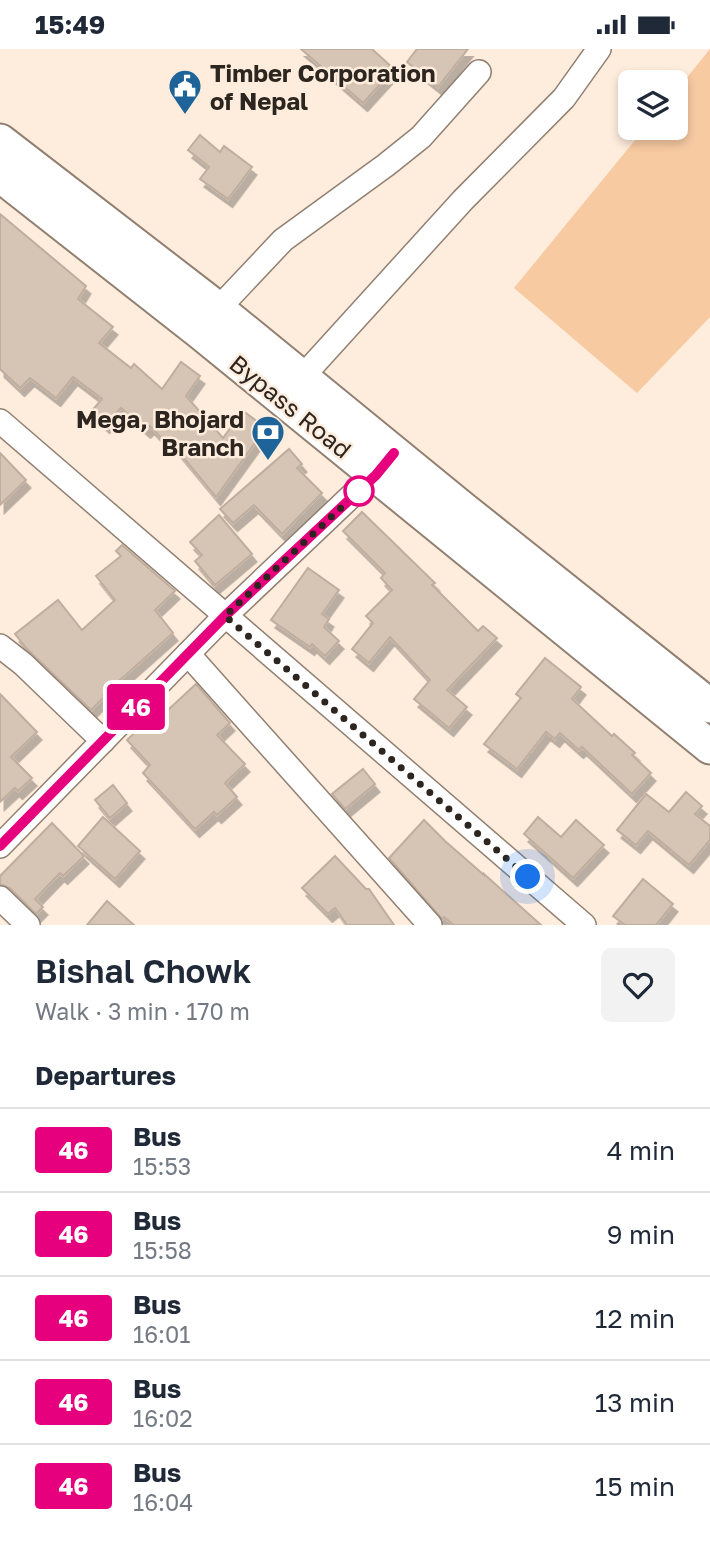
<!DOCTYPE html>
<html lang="en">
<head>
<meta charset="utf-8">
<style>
  body { margin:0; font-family:"Golos Text",sans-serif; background:#f2f2f3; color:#1f2937; height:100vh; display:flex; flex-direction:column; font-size:26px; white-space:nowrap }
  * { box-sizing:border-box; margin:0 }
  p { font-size:23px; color:#747a83 }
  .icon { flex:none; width:38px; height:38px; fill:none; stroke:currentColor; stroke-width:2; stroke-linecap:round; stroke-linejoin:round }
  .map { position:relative; height:876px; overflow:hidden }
  .side { display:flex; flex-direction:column; background:#fff; flex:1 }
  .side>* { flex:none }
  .badge { padding:0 14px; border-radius:5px; font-size:24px; line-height:46px }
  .controls { position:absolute; left:618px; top:21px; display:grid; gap:14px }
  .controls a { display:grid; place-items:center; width:70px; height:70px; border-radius:10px; background:#fff; box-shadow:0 4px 10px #0003; font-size:35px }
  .you { position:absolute; width:35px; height:35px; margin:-18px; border:5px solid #fff; border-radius:50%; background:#1a73e8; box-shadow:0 0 0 10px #1a73e833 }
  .map>.badge { position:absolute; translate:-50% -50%; box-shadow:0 0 0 4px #fff }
  h2 { padding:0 35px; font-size:26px; line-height:63px }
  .round { display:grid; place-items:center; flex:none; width:74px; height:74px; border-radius:10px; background:#f2f2f3 }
  .head { display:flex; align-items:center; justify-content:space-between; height:119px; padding:0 35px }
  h1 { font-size:33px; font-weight:600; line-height:52px }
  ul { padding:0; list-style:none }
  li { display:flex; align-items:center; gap:21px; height:84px; padding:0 35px; border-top:2px solid #e0e1e3 }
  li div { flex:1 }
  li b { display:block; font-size:26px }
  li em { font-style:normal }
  li .badge { min-width:77px; font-weight:700; text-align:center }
  .status { display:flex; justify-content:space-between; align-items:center; height:49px; padding:0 35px; background:#fff; direction:ltr }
  .status svg { height:19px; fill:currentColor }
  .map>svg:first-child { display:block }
</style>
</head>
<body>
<div class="status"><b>15:49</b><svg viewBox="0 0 49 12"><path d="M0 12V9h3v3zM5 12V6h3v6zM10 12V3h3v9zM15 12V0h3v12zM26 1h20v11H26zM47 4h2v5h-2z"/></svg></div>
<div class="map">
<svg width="710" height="876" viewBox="0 0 710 876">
  <defs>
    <filter id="shadow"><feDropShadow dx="4.5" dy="8" stdDeviation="0" flood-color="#0004"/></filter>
  </defs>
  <rect width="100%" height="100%" fill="#feecdc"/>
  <path fill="#f8caa2" d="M 710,0 L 710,268 L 637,344 L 514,239 L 645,79 L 676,79 L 676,42 Z"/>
  <g fill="#d6c4b5" stroke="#bfad9e" stroke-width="2" filter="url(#shadow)">
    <path d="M 301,0 L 372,0 L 394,20 L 363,54 Z"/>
    <path d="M 417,0 L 468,0 L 438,38 L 407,13 Z"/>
    <path d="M 200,86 L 220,103 L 224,97 L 252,118 L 228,150 L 200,130 L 209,118 L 188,101 Z"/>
    <path d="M 0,165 L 86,237 L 78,250 L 113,278 L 99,294 L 131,319 L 134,315 L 162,340 L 181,313 L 200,327 L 186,347 L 223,389 L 243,362 L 266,379 L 216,448 L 168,390 L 165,393 L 150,377 L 146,381 L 121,359 L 105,376 L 91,363 L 102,350 L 73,328 L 56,349 L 30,329 L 20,339 L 0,320 Z"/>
    <path d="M 289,400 L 302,415 L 297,419 L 322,444 L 282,485 L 254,456 L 233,474 L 220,460 Z"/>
    <path d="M 0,404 L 26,431 L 0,456 Z"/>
    <path d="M 362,463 L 435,534 L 432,536 L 478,582 L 483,577 L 497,589 L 447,641 L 467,658 L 449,679 L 414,650 L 430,631 L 390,588 L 369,614 L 352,600 L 373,574 L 366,567 L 392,541 L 381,529 L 385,524 L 343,482 Z"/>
    <path d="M 219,466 L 252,505 L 215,536 L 195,512 L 202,506 L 190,493 Z"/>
    <path d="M 122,496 L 175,542 L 155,561 L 173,584 L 103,646 L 104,648 L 91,661 L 27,600 L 15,585 L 58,551 L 82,581 L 115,551 L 96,527 L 121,507 L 116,502 Z"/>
    <path d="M 308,519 L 339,541 L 322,565 L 329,570 L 324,578 L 339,592 L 325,607 L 312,595 L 310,598 L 271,571 Z"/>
    <path d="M 545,609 L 581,638 L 572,650 L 612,687 L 614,685 L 635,704 L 632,706 L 651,724 L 632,745 L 582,698 L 579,701 L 560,684 L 555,690 L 546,683 L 517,720 L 484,695 L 521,649 L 516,645 Z"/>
    <path d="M 196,635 L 230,674 L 217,686 L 245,715 L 225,734 L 237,748 L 217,766 L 214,763 L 195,780 L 143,724 L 150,716 L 127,691 L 150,669 L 154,674 Z"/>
    <path d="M 0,645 L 37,683 L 11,708 L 32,729 L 18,742 L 15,739 L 0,753 Z"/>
    <path d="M 363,720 L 375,735 L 345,760 L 332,745 Z"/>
    <path d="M 113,736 L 127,754 L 110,769 L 95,751 Z"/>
    <path d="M 686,743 L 702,757 L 695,765 L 710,777 L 710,791 L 689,816 L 648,782 L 636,796 L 617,781 L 646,745 L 669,763 Z"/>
    <path d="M 103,768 L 140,802 L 115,830 L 78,797 Z"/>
    <path d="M 538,768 L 561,788 L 576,771 L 604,796 L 573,829 L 524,785 Z"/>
    <path d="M 424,771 L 445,792 L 484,826 L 484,825 L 541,876 L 454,876 L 444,868 L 442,870 L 389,809 Z"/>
    <path d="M 52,774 L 84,807 L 63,827 L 60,824 L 35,850 L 43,858 L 36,865 L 10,839 L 0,835 L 0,827 Z"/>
    <path d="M 335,807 L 366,840 L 369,840 L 394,876 L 347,876 L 335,859 L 328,865 L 302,839 Z"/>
    <path d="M 643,830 L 673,855 L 656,876 L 625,876 L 613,867 Z"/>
    <path d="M 107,852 L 134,876 L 87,876 Z"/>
  </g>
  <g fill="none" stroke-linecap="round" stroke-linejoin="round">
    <defs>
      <g id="minor">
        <path d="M 218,260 L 283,191 L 386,116 L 421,88 L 479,23"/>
        <path d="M 294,337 L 463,151 L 564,49 L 599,0"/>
        <path d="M 0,372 L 584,876"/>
        <path d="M 0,597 L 23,615 L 103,692"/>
        <path d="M 188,605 L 430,876"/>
        <path d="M 0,797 L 225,567 L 383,417"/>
        <path d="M 0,849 L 28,876"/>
      </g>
      <g id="highway">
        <path d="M 0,92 L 218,260 L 463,460 L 710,657"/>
        <path d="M 0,126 L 200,283 L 710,698"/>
      </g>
    </defs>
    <use href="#minor" stroke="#918072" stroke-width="26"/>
    <use href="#highway" stroke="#918072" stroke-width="37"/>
    <use href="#minor" stroke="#fff" stroke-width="23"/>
    <use href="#highway" stroke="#fff" stroke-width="33"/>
  </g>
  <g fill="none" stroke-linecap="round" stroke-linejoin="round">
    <defs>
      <path id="line" d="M 0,797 L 225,567 L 376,426 L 394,404"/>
    </defs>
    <use href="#line" stroke="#fff" stroke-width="16"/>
    <use href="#line" stroke="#e6007e" stroke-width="10"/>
    <path stroke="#2c2520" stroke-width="7" stroke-dasharray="0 12.6" d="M 359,442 L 225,567 L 528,828"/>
  </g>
  <defs>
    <symbol id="civic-pin" viewBox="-11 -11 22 30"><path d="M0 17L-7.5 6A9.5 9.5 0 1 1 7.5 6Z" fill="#1e6498" stroke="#feecdc"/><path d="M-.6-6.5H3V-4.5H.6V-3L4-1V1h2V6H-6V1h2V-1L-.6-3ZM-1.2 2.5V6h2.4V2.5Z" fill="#fff"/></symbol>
    <symbol id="bank-pin" viewBox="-11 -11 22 30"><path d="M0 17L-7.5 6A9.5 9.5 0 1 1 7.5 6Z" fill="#1e6498" stroke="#feecdc"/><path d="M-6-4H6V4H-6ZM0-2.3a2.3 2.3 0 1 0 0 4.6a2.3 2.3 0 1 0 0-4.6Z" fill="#fff"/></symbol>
  </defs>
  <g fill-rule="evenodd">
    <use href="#civic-pin" x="166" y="18" width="38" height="52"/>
    <use href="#bank-pin" x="249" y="364" width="38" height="52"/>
  </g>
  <circle fill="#fff" stroke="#e6007e" stroke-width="3.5" cx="359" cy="442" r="14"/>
  <g text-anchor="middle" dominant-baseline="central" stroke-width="5" stroke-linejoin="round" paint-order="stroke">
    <g font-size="24" font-weight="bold" fill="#2c2520" stroke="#feecdc" text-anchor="start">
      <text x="210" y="23">Timber Corporation<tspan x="210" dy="28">of Nepal</tspan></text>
      <text x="244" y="369" text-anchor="end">Mega, Bhojard<tspan x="244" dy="28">Branch</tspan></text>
    </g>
    <g font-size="24" fill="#2c2520" stroke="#feecdc">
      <text transform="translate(291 357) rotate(39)">Bypass Road</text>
    </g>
  </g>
</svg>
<div class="controls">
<a><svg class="icon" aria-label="layers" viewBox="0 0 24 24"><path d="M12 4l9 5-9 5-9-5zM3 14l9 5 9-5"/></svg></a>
</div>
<div class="you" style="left:528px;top:828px"></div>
<b class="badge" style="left:136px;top:658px;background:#e6007e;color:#fff">46</b>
</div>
<section class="side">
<div class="head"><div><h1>Bishal Chowk</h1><p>Walk · 3 min · 170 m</p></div><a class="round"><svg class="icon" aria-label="heart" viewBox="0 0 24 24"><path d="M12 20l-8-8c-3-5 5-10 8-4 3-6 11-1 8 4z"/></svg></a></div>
<h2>Departures</h2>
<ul>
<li><span class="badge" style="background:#e6007e;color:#fff">46</span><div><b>Bus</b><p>15:53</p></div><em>4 min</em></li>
<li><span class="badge" style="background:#e6007e;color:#fff">46</span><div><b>Bus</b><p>15:58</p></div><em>9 min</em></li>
<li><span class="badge" style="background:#e6007e;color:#fff">46</span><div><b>Bus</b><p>16:01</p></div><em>12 min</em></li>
<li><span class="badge" style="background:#e6007e;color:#fff">46</span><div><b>Bus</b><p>16:02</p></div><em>13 min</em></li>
<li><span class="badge" style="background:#e6007e;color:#fff">46</span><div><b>Bus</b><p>16:04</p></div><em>15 min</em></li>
</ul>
</section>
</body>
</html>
